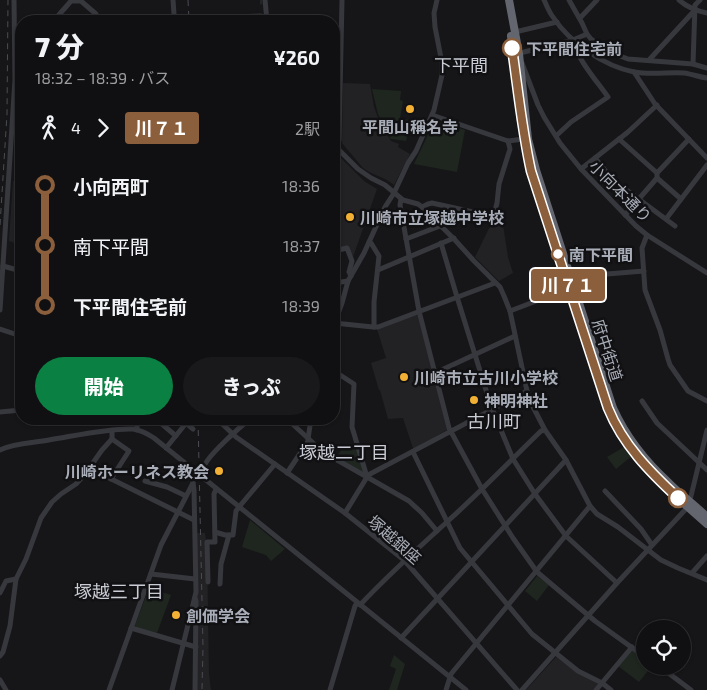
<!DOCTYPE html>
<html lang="ja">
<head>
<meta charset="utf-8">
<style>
  body { margin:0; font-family:"Exo 2","Noto Sans JP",sans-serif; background:#19191b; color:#f1f3f6; height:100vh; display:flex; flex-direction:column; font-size:19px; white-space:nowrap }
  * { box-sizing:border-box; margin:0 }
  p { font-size:16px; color:#9c9d9f }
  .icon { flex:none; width:28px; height:28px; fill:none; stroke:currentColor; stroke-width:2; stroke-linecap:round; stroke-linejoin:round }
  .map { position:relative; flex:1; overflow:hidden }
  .panel { position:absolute; left:15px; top:15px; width:325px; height:410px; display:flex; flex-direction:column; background:#101012; border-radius:20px; box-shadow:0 1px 4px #0004,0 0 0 1px #303032 }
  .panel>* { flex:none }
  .badge { padding:0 10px; border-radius:4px; font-size:18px; line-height:32px }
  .tools { position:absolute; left:636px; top:620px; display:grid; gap:10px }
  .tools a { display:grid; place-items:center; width:55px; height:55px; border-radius:50%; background:#101012; box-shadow:0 1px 4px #0004,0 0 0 1px #303032; font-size:25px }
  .map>.badge { position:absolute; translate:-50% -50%; box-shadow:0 0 0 2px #fff }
  .legs { display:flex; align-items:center; gap:8px; height:55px; padding:0 20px; font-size:16px }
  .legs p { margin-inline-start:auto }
  .headline { display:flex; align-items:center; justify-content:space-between; height:85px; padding:0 20px }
  h1 { font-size:28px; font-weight:800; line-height:38px }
  .cta { display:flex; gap:10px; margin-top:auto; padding:10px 20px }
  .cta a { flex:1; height:58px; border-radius:30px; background:#0b8043; color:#fff; font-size:20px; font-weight:800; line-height:58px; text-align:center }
  .cta a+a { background:#19191b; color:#f1f3f6 }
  ul { padding:0 20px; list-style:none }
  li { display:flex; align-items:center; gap:18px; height:60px; font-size:19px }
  li i { display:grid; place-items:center; width:8px; height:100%; margin:0 6px; background:currentColor }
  li i::after { content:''; width:12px; height:12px; margin:-6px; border:4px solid; border-radius:50%; background:#101012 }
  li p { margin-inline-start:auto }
  li:first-child i { background:linear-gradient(#0000 50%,currentColor 0) }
  li:last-child i { background:linear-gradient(currentColor 50%,#0000 0) }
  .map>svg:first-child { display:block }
</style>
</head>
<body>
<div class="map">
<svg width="707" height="690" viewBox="0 0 707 690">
  <rect width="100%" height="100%" fill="#161618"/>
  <g fill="#222225">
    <path d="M 343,83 L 370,84 L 374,107 L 378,118 L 391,141 L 399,144 L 398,147 L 410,154 L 394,185 L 387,180 L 369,172 L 363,168 L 342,143 Z"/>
    <path d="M 334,151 L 364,181 L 377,189 L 353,257 L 349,248 L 334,250 Z"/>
    <path d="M 13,181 L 21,181 L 21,245 L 9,241 Z"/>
    <path d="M 495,216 L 503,225 L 508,257 L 513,273 L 499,281 L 475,257 Z"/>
    <path d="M 416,315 L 418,316 L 426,345 L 447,430 L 414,449 L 413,448 L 403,418 L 388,419 L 380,390 L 379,390 L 371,363 L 386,358 L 377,329 Z"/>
    <path d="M 196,533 L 205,533 L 207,548 L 209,674 L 211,690 L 197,690 Z"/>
    <path d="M 556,657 L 578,673 L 598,684 L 593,690 L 526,690 Z"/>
  </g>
  <g fill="#1e261f">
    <path d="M 372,89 L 401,91 L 400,100 L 403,101 L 400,119 L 412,120 L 406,141 L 391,139 L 390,138 L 378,114 Z"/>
    <path d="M 438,121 L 465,130 L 457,172 L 414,164 L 434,122 Z"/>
    <path d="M 345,444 L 357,449 L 366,475 L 336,458 Z"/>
    <path d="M 624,447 L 632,456 L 616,469 L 607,457 Z"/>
    <path d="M 250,520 L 285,549 L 271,561 L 266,555 L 242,547 Z"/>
    <path d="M 537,576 L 549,585 L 537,601 L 525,591 Z"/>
    <path d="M 149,588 L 171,595 L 157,633 L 136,628 L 135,625 Z"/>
    <path d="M 632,650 L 645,659 L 645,666 L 652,666 L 639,682 L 618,666 Z"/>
    <path d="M 394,655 L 405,664 L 397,690 L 389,690 L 396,669 L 390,666 Z"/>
  </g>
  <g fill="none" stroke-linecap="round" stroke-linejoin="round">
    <path stroke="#2c353c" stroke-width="1" d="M 261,0 L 261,4"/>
    <g stroke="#37383d" stroke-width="5">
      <path d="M 173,0 L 174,14"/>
      <path d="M 265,0 L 267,21"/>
      <path d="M 544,0 C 547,6 549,12 553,17 C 570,43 604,66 634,72 C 651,75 668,72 684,73 C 692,74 699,77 707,78"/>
      <path d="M 569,0 L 582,23 L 587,34 L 591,39 L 612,53 L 628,59 L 693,64 L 707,68"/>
      <path d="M 679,0 C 687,7 697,11 707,13"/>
      <path d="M 57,17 L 71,1 L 81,1 L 96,14 L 96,16"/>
      <path d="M 197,18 L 261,16"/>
      <path d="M 580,18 L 597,0"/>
      <path d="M 50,21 L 171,18 L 177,21"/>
      <path d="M 515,32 L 557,22"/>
      <path d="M 519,55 L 519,54 L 524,52 L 573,40 L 587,34"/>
      <path d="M 649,60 L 695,10"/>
      <path d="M 522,63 L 538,105 L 544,117 L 560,143 L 581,169 L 636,226 L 647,235 L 707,273"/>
      <path d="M 693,64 L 695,5 L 700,0"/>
      <path d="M 634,72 L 655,104 L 707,158"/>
      <path d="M 18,90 L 21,90"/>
      <path d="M 432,115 L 508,141 L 524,139"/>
      <path d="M 556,136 L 571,122 L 608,97 C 596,80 577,59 573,40"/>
      <path d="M 619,139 L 657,173"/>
      <path d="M 21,141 L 21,160"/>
      <path d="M 334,145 L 358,169 L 371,178 L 385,185 L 403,200 L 418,204 L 430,213 L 439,224 L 455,240 L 474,261 L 500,287 L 504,296 L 510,311 L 527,391 L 531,403 L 545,430 L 566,460 L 590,506 L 597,514 L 618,527 L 661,560 L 678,568 L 707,580"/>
      <path d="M 334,145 L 339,140 L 342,0"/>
      <path d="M 595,158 L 613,180 L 675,226"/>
      <path d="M 581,169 L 628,132 L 657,105"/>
      <path d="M 657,178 L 681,199"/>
      <path d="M 401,199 L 400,205 L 419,311 L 449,428 L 482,489 L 513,538 L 537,572 L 595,621 L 645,657"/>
      <path d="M 422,207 L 428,204 L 432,203 L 482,214 L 494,214 L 497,203 L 499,184 L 510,149 L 508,141"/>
      <path d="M 625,215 L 657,178 L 657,173 L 689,139"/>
      <path d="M 666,219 L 707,165"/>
      <path d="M 647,235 L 642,248 L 645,290 L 660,330 L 668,359 L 670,365 L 688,391 L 707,401"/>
      <path d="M 406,239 L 440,226"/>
      <path d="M 369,242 L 371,243 L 379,256 L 374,302 L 374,327"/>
      <path d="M 441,243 L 457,297 L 491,406 L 513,459 L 535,494 L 566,536 L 617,583"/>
      <path d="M 334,251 L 347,248 L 352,261 L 349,272 L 351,276"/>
      <path d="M 3,266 L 21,271"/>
      <path d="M 378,270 L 454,238"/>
      <path d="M 334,283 L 348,281"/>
      <path d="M 0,310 L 15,80 L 14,0"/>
      <path d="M 510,311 L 607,274 L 644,271"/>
      <path d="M 334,323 L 373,327 L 378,327 L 495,283"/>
      <path d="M 334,324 L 342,303 L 348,281 L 364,253 L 385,207 L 394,193 L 408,163 L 416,151 L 434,110 L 442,75 L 442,63 L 435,27 L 434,13 L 437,0"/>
      <path d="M 0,329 L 21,336"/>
      <path d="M 334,371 L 354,384 L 352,427 L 367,477 L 409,501 L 422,513 L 437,531"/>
      <path d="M 435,373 L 515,336"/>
      <path d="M 642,401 L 657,423 L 707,470"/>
      <path d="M 0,412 L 21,410"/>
      <path d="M 156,419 L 176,436"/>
      <path d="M 217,419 L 236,437 L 345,513 L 404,560 L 517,690"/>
      <path d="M 287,419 L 323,452 L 367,477"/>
      <path d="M 186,423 L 193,429"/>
      <path d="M 137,430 L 137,423 L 141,419"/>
      <path d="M 308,439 L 311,419"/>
      <path d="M 166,448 L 187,422 L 187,419"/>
      <path d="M 0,450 C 14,443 33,443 49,440 C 74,436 108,428 133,429 C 140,430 148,434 154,438 L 466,690"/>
      <path d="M 413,452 L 460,548 L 532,634 L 578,671 L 602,683 L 611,690"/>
      <path d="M 89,468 L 194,520"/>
      <path d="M 287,473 L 309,440"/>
      <path d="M 111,479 L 129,451 L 112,439"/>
      <path d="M 205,479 C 204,476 203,471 204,467 C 206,457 240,427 250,419"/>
      <path d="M 145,481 L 167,487 L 186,496"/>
      <path d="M 605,491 L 641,529 L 652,545"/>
      <path d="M 345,513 L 367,477 L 370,474 L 527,391"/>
      <path d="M 215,532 L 225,535 L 233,535 L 236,511 L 239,507 L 275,464"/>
      <path d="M 692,573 L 707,556"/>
      <path d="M 151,574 L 195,579"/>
      <path d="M 208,582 L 207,542 L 215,542 L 214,494 L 216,489"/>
      <path d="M 220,584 L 221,564 L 229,535"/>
      <path d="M 0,593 L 6,581 L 16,579"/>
      <path d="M 360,605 C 388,575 418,548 448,521 C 480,492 510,461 541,431 L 545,430"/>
      <path d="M 131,628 L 196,647"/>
      <path d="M 401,638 L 566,460"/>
      <path d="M 0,656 L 3,652 L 10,626 L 16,579 L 26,559 L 41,518 L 52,502 L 61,494 L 76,484 L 85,474 L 102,450 L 112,439 L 112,431"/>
      <path d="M 659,666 L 691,690"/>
      <path d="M 0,680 L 6,690"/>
      <path d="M 109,690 L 161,545 L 193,483 L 193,471 L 204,466"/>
      <path d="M 172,690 L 196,592 L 194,490 L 193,483"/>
      <path d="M 195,690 L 196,601 L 195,598"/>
      <path d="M 330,690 L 355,606 L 357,603"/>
      <path d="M 446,690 L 451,674 L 590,506"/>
      <path d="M 522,690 L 617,583 L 685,510 L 691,496 L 707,430"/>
      <path d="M 596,690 L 632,647"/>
    </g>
    <g stroke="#63666e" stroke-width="8">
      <path d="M 509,0 L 519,54 L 528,139 L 536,170 L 613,408 C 626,437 646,462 669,483 C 681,495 695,505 707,517"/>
      <path d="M 511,36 L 521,122"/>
      <path d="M 634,453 L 647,468 L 660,481"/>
      <path d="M 672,493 L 707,524"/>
    </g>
    <g stroke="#4a4c52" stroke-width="1" stroke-dasharray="6 5" stroke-linecap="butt">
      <path d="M 188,0 L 189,21"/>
      <path d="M 0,225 L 7,114 L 8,0"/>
      <path d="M 198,419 L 203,647 L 202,690"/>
    </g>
  </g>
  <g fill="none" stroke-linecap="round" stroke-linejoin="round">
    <defs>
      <path id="line-1" d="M 512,48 C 518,89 522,130 531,171 L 608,408 C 623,445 650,472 678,498"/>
    </defs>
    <use href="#line-1" stroke="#fff" stroke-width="11"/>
    <use href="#line-1" stroke="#8b5e3c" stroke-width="8"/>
  </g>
  <g fill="#fff" stroke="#8b5e3c" stroke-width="2.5">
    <circle cx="512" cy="48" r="9"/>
    <circle cx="558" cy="254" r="6"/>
    <circle cx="678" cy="498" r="9"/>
  </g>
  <g fill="#f2b134" stroke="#111113" stroke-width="2">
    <circle cx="410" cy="109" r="5"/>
    <circle cx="350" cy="217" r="5"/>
    <circle cx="404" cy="377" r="5"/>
    <circle cx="474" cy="400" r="5"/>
    <circle cx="219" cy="471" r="5"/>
    <circle cx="176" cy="615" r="5"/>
  </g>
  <g text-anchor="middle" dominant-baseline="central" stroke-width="5" stroke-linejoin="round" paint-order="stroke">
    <g font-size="16" font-weight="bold" fill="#a8adb8" stroke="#111113" text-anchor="start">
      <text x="526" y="48">下平間住宅前</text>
      <text x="569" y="254">南下平間</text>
    </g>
    <g font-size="16" font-weight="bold" fill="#a8adb8" stroke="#111113" text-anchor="start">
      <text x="410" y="126" text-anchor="middle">平間山稱名寺</text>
      <text x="360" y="217">川崎市立塚越中学校</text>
      <text x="414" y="377">川崎市立古川小学校</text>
      <text x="484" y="400">神明神社</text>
      <text x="209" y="471" text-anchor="end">川崎ホーリネス教会</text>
      <text x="186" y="615">創価学会</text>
    </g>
    <g font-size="16" fill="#a8adb8" stroke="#111113">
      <text transform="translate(621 191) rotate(45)">小向本通り</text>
      <text transform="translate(608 350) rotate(72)">府中街道</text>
      <text transform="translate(395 539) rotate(41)">塚越銀座</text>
    </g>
    <g font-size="18" fill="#c9ccd4" stroke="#111113">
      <text x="461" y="65">下平間</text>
      <text x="494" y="421">古川町</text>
      <text x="344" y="452">塚越二丁目</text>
      <text x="119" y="591">塚越三丁目</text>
    </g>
  </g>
</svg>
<div class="tools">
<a><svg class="icon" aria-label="locate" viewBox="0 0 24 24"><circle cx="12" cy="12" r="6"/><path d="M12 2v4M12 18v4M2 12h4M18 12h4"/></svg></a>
</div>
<b class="badge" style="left:568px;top:285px;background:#8b5e3c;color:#fff">川７１</b>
<section class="panel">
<div class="headline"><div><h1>7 分</h1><p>18:32 – 18:39 · バス</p></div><b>¥260</b></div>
<div class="legs"><svg class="icon" aria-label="walk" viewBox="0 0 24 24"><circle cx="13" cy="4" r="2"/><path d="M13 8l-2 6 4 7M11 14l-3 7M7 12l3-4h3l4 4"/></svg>4<svg class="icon" aria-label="forward" viewBox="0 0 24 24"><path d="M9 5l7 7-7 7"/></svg><b class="badge" style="background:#8b5e3c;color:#fff">川７１</b><p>2駅</p></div>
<ul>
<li><i style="color:#8b5e3c"></i><b>小向西町</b><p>18:36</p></li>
<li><i style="color:#8b5e3c"></i><span>南下平間</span><p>18:37</p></li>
<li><i style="color:#8b5e3c"></i><b>下平間住宅前</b><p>18:39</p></li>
</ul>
<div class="cta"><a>開始</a><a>きっぷ</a></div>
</section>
</div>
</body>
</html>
